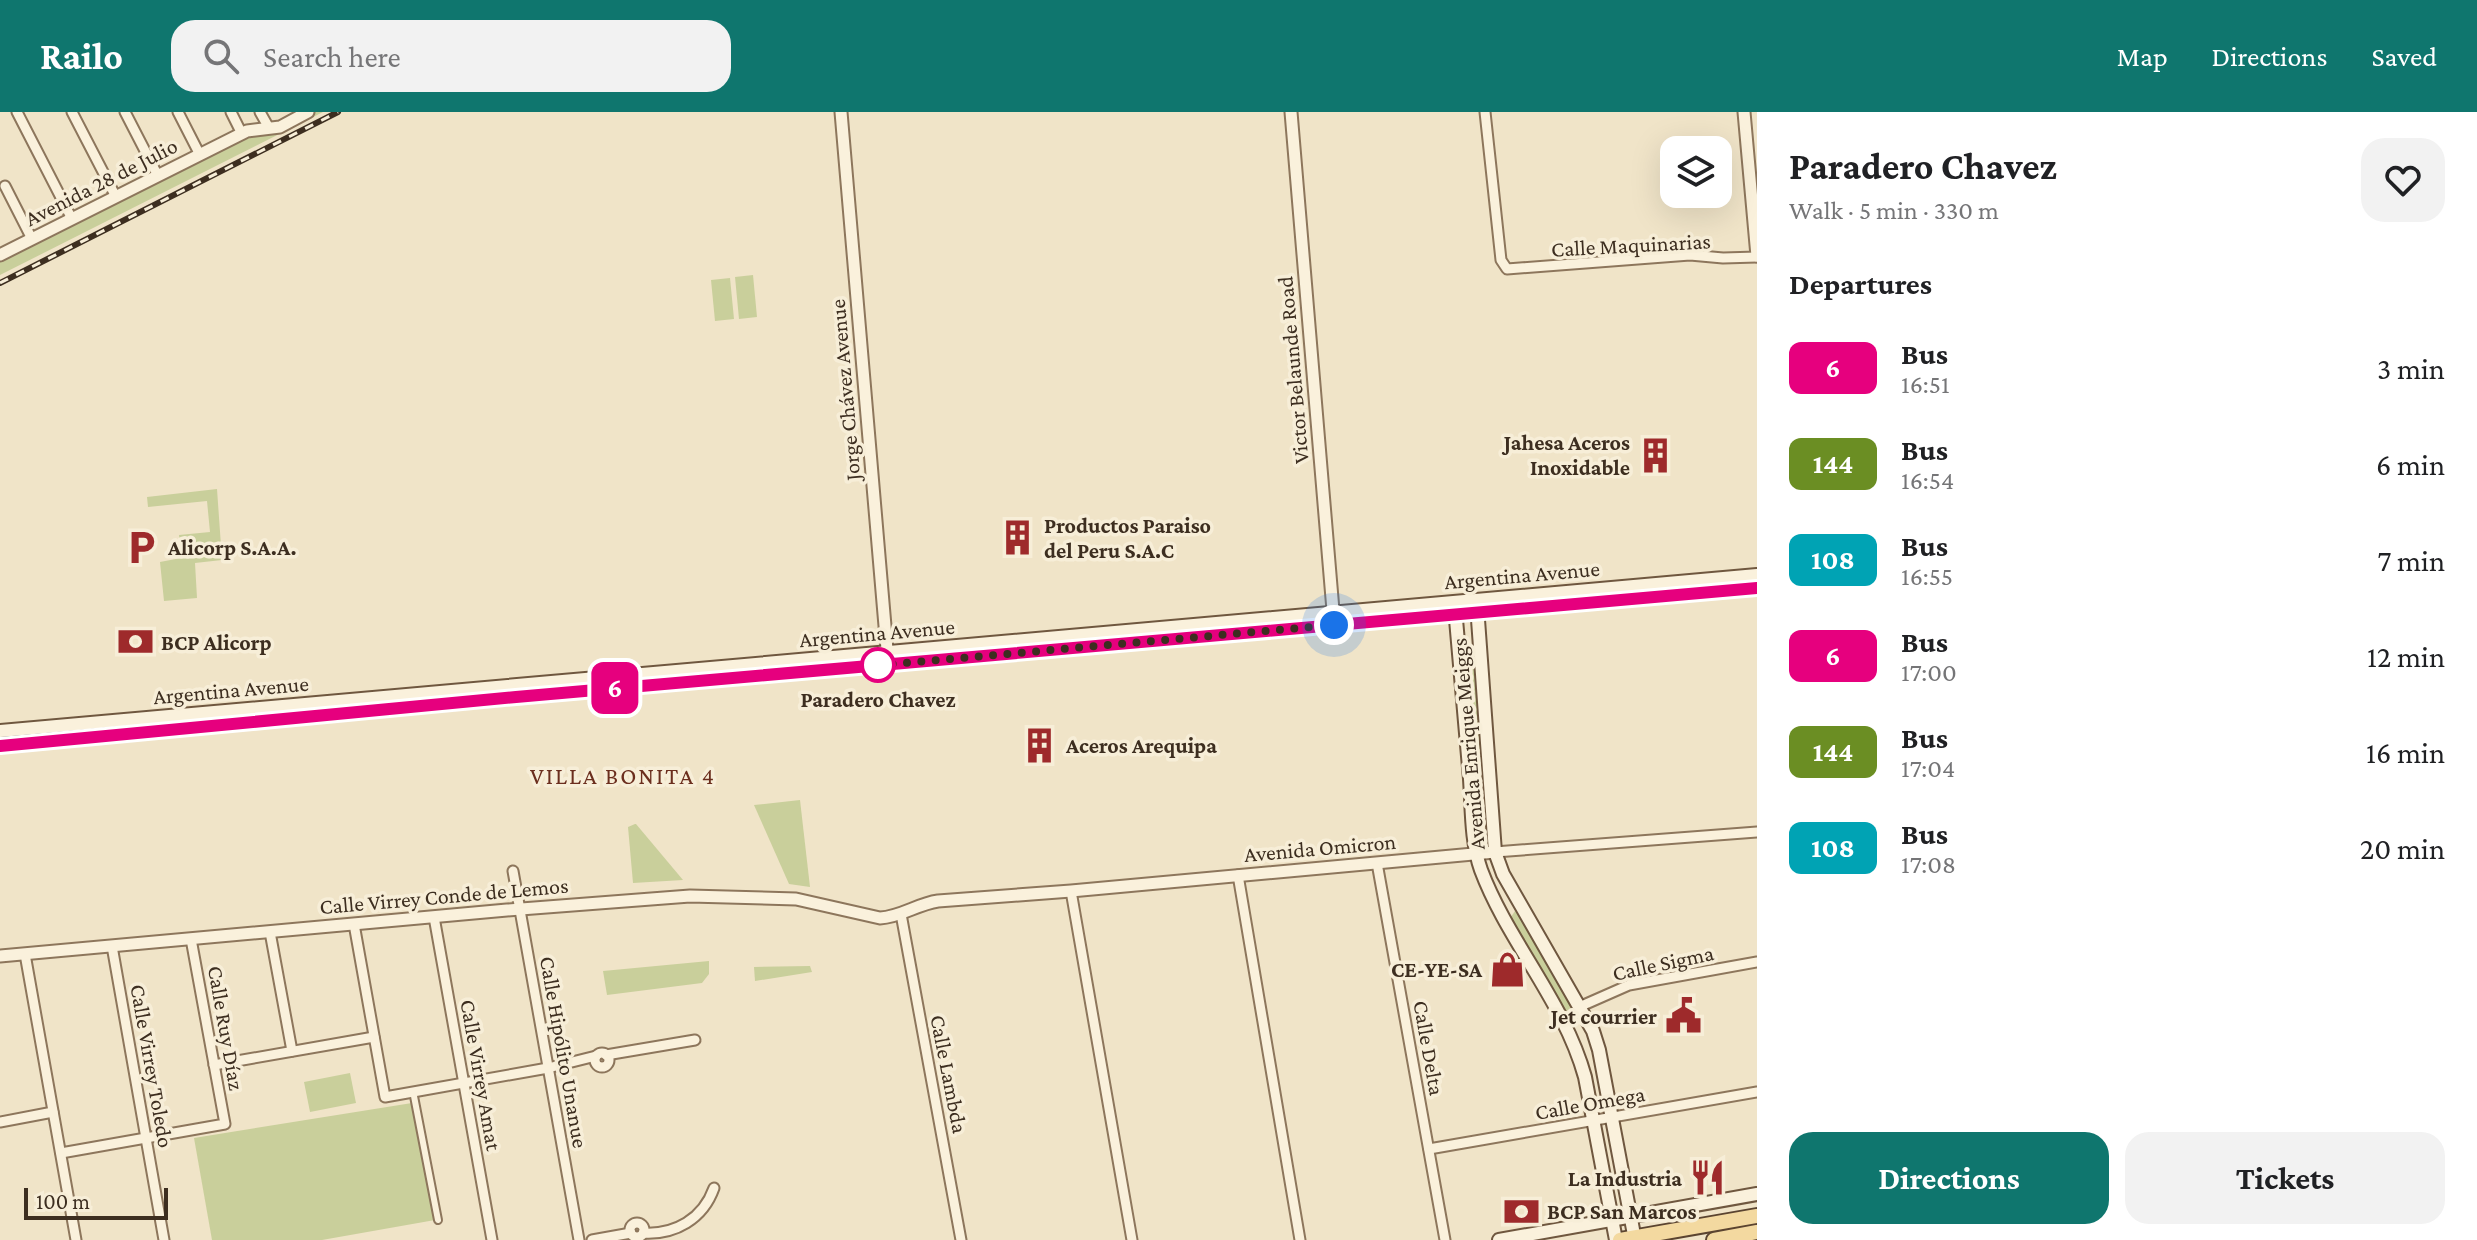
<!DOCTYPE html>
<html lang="en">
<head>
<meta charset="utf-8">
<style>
  body { margin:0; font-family:"Crimson Pro",serif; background:#f2f2f2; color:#202124; height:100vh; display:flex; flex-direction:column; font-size:30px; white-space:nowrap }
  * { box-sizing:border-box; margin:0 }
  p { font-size:26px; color:#757577 }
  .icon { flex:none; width:44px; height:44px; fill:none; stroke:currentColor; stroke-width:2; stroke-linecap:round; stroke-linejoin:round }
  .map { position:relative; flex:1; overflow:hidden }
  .panel { display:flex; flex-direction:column; background:#fff; width:720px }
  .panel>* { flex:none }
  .badge { padding:0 16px; border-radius:12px; font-size:28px; line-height:52px }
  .tools { position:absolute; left:1660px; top:24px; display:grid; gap:16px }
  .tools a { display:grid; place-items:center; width:72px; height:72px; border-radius:16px; background:#fff; box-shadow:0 8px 32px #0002; font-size:40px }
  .scale { position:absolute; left:24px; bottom:20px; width:144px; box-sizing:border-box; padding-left:8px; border:4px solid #3d2e20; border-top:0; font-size:22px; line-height:28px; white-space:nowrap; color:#3d2e20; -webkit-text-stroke:6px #f7eed8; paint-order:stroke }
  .you { position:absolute; width:40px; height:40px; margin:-20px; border:6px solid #fff; border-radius:50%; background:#1a73e8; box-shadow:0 0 0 12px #1a73e833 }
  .map>.badge { position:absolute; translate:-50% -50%; box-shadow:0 0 0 4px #fff }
  h2 { padding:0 32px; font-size:30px; line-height:72px }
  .round { display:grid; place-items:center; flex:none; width:84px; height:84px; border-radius:24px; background:#f2f2f2 }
  .head { display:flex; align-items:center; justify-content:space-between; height:136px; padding:0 32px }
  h1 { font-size:38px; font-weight:700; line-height:60px }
  .primary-button { display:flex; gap:16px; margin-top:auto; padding:16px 32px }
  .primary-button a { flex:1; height:92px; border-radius:24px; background:#0f766e; color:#fff; font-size:32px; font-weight:700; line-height:92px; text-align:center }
  .primary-button a+a { background:#f2f2f2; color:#202124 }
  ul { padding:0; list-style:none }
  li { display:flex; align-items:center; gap:24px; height:96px; padding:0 32px }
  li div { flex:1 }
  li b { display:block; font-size:30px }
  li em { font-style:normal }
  li .badge { min-width:88px; font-weight:700; text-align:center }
  header { display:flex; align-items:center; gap:48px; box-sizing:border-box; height:112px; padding:0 40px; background:#0f766e; color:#fff }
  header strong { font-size:38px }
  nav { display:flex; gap:44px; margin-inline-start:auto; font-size:28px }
  .search { width:560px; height:72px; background:#f2f2f2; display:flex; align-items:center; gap:20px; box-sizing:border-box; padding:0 28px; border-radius:24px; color:#757577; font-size:30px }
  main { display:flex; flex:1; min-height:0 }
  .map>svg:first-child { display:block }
</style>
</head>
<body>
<header>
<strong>Railo</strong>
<div class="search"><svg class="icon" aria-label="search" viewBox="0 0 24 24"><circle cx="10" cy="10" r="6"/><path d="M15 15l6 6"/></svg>Search here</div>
<nav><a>Map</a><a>Directions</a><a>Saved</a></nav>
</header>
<main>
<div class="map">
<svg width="1757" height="1128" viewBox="0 0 1757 1128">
  <rect width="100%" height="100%" fill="#f0e4c8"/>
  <g fill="#c9cf9b">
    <path d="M 309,0 L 323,0 L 0,163 L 0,146 L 254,19 Z"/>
    <path d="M 753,163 L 757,205 L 739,207 L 735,165 Z"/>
    <path d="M 730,166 L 734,207 L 715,209 L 711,168 Z"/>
    <path d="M 217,377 L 222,448 L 195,451 L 197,486 L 164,489 L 160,450 L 181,446 L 179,423 L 210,420 L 207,389 L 148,395 L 147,385 Z"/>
    <path d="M 1473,551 L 1476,553 L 1484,658 L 1481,661 L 1476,656 L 1468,554 Z"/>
    <path d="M 800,688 L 810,775 L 789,772 L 754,693 Z"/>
    <path d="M 635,712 L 636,712 L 683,768 L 633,771 L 628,715 Z"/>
    <path d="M 1515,799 L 1519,802 L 1575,902 L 1575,906 L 1567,907 L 1511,805 Z"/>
    <path d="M 709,849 L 709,862 L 702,871 L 607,883 L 603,859 Z"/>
    <path d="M 810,854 L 812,860 L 755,869 L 754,855 Z"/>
    <path d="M 350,961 L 356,991 L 310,1000 L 304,970 Z"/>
    <path d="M 412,991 L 435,1108 L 322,1128 L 212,1128 L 194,1026 Z"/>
  </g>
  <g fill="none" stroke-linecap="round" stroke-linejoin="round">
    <defs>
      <path id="pedestrian" d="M 413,979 L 438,1108"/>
      <g id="minor">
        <path d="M 17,0 L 72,107"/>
        <path d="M 72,0 L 116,85"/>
        <path d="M 125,0 L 158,64"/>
        <path d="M 178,0 L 200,43"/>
        <path d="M 231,0 L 242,22"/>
        <path d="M 260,0 L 269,16"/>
        <path d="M 1485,0 L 1501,148 L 1507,157 L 1690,143 L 1723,146 L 1757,145"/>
        <path d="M 5,74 L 32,127"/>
        <path d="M 1495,740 L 1757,720"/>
        <path d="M 1377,751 L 1445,1128"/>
        <path d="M 513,759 L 579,1128"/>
        <path d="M 1238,763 L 1300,1128"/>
        <path d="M 1071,779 L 1132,1128"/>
        <path d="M 901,802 L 961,1128"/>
        <path d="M 434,805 L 492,1128"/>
        <path d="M 354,812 L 385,985 L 548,956 L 596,944"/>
        <path d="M 270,820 L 292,939"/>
        <path d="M 112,834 L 164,1128"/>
        <path d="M 25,842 L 76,1128"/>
        <path d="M 1579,895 L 1629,873 L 1757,850"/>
        <circle cx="602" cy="948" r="7"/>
        <path d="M 606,943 L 695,928"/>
        <path d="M 214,953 L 374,925"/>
        <path d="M 0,1010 L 53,1000"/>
        <path d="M 1429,1037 L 1757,980"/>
        <path d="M 61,1041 L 225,1012 L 191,827"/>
        <circle cx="637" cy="1118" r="7"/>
        <path d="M 643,1121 C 675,1123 703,1107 714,1076"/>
        <path d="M 592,1128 L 631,1121"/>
      </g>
      <g id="tertiary">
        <path d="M 841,0 L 888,549"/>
        <path d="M 1291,0 L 1334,510"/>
        <path d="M 1744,0 L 1757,144"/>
        <path d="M 0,143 L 247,19 L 280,15 L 308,0"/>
        <path d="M 0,844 L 507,798 L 690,784 L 796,787 L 880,806 C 901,805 917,792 938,789 L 1071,779 L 1495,740"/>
      </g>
      <g id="secondary">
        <path d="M 1477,494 L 1495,740 L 1503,762 L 1593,919 L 1599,938 L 1635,1128"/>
        <path d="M 1455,496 C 1460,553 1465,610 1470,667 C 1472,696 1471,730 1481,758 C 1508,830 1564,889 1585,965 L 1616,1128"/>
        <path d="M 0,619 L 1757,463"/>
        <path d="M 0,634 L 570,580 L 1757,476"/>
        <path d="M 1499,1128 L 1757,1082"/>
      </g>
      <g id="primary">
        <path d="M 1620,1128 L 1757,1104"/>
        <path d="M 1714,1128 L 1757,1120"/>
      </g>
    </defs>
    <use href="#pedestrian" stroke="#8d765c" stroke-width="10"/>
    <use href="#minor" stroke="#8d765c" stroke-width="13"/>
    <use href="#tertiary" stroke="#8d765c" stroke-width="15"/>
    <use href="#secondary" stroke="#6f573f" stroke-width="16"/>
    <use href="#primary" stroke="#5b4430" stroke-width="18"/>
    <use href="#pedestrian" stroke="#faf1dc" stroke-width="6"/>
    <use href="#minor" stroke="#faf1dc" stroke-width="9"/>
    <use href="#tertiary" stroke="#faf1dc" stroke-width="11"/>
    <use href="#secondary" stroke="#faf1dc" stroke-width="12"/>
    <use href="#primary" stroke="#f3d9a0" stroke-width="14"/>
    <defs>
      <path id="rail" d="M 0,171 L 338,0"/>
    </defs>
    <use href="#rail" stroke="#3d2e20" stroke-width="6"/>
    <use href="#rail" stroke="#f7eed8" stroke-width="3" stroke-dasharray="9" stroke-linecap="butt"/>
  </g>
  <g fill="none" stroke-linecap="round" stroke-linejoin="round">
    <defs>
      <path id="line" d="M 0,634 L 516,585 L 1757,476"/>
    </defs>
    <use href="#line" stroke="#fff" stroke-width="18"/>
    <use href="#line" stroke="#e6007e" stroke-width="12"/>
    <path stroke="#3d2e20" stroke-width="8" stroke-dasharray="0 14.4" d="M 878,553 L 871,554 L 1334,513"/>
  </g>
  <defs>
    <symbol id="building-bare" viewBox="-9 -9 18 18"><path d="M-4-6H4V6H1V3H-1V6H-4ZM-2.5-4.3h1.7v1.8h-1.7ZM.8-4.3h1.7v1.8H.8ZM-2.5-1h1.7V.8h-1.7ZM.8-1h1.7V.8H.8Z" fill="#9e2a2b" stroke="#f7eed8" stroke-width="2.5" paint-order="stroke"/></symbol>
    <symbol id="parking-bare" viewBox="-9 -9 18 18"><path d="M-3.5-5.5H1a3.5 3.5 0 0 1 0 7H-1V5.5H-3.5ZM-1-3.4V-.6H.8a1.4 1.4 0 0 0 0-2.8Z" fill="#9e2a2b" stroke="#f7eed8" stroke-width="2.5" paint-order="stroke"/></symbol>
    <symbol id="bank-bare" viewBox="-9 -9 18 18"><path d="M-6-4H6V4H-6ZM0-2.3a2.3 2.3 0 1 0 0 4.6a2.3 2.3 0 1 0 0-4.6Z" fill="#9e2a2b" stroke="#f7eed8" stroke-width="2.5" paint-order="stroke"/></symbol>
    <symbol id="shop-bare" viewBox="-9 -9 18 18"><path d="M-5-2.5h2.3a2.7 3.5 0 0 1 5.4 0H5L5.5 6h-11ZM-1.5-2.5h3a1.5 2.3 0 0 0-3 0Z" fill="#9e2a2b" stroke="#f7eed8" stroke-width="2.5" paint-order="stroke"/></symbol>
    <symbol id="civic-bare" viewBox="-9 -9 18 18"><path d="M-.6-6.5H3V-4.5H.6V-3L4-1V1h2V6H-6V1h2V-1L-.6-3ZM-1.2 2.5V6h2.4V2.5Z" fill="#9e2a2b" stroke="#f7eed8" stroke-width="2.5" paint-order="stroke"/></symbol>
    <symbol id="restaurant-bare" viewBox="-9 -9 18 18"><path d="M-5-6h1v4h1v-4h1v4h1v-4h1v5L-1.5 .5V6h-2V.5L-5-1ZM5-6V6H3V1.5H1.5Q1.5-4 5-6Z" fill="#9e2a2b" stroke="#f7eed8" stroke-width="2.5" paint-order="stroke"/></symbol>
  </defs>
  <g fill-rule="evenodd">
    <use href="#building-bare" x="1630" y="318" width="51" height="51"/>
    <use href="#building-bare" x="992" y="400" width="51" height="51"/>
    <use href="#parking-bare" x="116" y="410" width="51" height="51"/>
    <use href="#bank-bare" x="110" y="504" width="51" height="51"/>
    <use href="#building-bare" x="1014" y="608" width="51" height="51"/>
    <use href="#shop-bare" x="1482" y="832" width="51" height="51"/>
    <use href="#civic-bare" x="1658" y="878" width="51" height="51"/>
    <use href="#restaurant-bare" x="1682" y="1040" width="51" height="51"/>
    <use href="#bank-bare" x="1496" y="1074" width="51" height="51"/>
  </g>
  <circle fill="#fff" stroke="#e6007e" stroke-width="4" cx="878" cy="553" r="16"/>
  <g text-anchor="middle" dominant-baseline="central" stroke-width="7" stroke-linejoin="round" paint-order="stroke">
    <g font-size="22" fill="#3d2e20" stroke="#f7eed8">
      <text transform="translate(101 70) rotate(-27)">Avenida 28 de Julio</text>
      <text transform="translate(1631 133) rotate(-3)">Calle Maquinarias</text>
      <text transform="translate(1293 258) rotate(-95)">Victor Belaunde Road</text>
      <text transform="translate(845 278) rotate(-95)">Jorge Chávez Avenue</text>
      <text transform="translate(1522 463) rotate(-5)">Argentina Avenue</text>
      <text transform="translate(877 521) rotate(-5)">Argentina Avenue</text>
      <text transform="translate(231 578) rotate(-5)">Argentina Avenue</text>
      <text transform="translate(1468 632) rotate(-95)">Avenida Enrique Meiggs</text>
      <text transform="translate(1320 736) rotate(-5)">Avenida Omicron</text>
      <text transform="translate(444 784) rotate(-5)">Calle Virrey Conde de Lemos</text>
      <text transform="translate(1663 851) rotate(-12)">Calle Sigma</text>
      <text transform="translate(226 916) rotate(80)">Calle Ruy Díaz</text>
      <text transform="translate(1429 936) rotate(80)">Calle Delta</text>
      <text transform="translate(564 940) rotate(80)">Calle Hipólito Unanue</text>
      <text transform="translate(152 954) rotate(80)">Calle Virrey Toledo</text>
      <text transform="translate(949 962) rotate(79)">Calle Lambda</text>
      <text transform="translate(481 963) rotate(80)">Calle Virrey Amat</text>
      <text transform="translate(1590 991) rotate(-10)">Calle Omega</text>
    </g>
    <g font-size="22" font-weight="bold" fill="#3d2e20" stroke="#f7eed8" text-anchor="start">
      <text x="1630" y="330" text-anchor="end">Jahesa Aceros<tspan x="1630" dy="25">Inoxidable</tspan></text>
      <text x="1044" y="413">Productos Paraiso<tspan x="1044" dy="25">del Peru S.A.C</tspan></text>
      <text x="168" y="435">Alicorp S.A.A.</text>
      <text x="161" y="530">BCP Alicorp</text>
      <text x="1066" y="633">Aceros Arequipa</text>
      <text x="1482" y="857" text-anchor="end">CE-YE-SA</text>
      <text x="1657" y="904" text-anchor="end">Jet courrier</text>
      <text x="1682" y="1066" text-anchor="end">La Industria</text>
      <text x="1547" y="1099">BCP San Marcos</text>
    </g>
    <g font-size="22" font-weight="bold" fill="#3d2e20" stroke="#f7eed8">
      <text x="878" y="587">Paradero Chavez</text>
    </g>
    <g font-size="24" letter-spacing="2" fill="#6b2e1e" stroke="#f7eed8">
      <text x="623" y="663">VILLA BONITA 4</text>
    </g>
  </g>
</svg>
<div class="tools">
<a><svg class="icon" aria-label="layers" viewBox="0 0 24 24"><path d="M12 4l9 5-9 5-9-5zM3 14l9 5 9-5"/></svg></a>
</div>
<div class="scale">100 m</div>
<div class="you" style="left:1334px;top:513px"></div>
<b class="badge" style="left:615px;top:576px;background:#e6007e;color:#fff">6</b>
</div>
<section class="panel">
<div class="head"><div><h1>Paradero Chavez</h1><p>Walk · 5 min · 330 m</p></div><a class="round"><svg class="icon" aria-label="heart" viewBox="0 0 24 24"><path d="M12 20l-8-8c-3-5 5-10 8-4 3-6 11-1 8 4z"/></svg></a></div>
<h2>Departures</h2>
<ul>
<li><span class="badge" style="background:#e6007e;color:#fff">6</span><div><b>Bus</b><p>16:51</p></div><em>3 min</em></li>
<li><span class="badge" style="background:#6b8e23;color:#fff">144</span><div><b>Bus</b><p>16:54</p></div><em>6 min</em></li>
<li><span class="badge" style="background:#00a3b4;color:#fff">108</span><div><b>Bus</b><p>16:55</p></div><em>7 min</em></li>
<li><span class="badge" style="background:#e6007e;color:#fff">6</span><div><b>Bus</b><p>17:00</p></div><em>12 min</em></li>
<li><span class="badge" style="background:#6b8e23;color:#fff">144</span><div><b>Bus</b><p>17:04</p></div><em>16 min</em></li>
<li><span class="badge" style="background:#00a3b4;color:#fff">108</span><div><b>Bus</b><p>17:08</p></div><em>20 min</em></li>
</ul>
<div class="primary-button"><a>Directions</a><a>Tickets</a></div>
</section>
</main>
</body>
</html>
